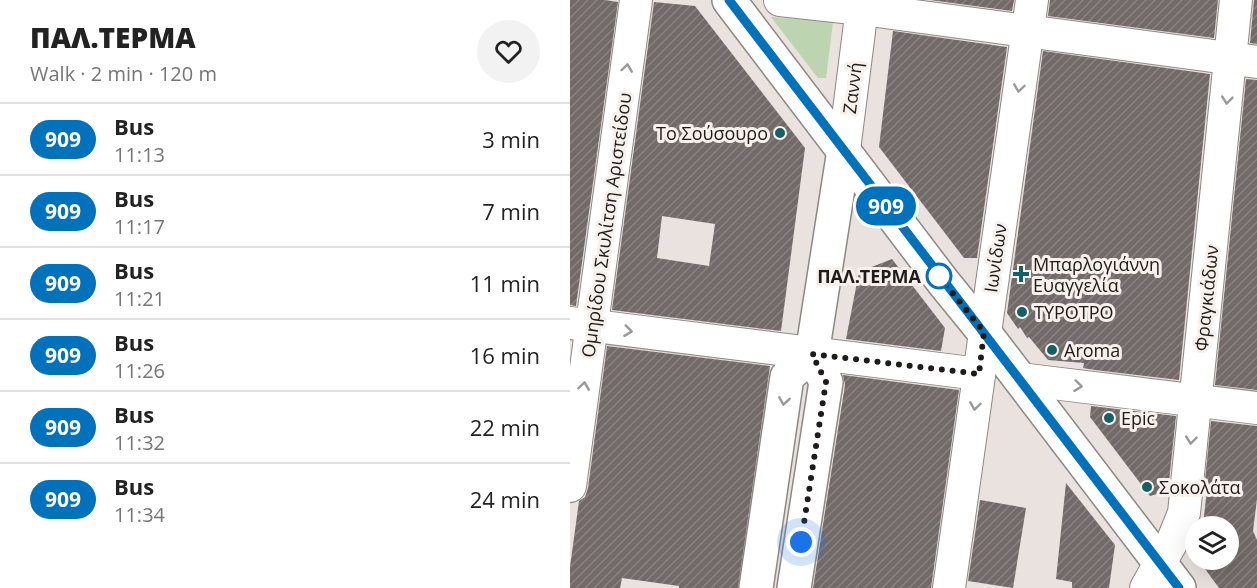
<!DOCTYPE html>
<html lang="en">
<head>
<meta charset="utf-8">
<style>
  body { margin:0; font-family:"Open Sans",sans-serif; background:#f2f2f2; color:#222; height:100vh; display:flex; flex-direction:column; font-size:22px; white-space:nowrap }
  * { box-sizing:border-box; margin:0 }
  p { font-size:20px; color:#767676 }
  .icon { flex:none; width:33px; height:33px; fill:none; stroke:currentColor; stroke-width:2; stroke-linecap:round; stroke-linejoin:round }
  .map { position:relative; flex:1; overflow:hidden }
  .drawer { display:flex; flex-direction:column; background:#fff; width:570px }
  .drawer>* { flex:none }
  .badge { padding:0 12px; border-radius:20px; font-size:21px; line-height:39px }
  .controls { position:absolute; left:615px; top:516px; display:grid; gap:12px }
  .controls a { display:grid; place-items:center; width:54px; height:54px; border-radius:50%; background:#fff; box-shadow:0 6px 24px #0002; font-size:30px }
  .you { position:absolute; width:30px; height:30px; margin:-15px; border:4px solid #fff; border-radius:50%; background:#1a73e8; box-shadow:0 0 0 9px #1a73e833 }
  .map>.badge { position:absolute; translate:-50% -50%; box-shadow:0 0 0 3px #fff }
  .round { display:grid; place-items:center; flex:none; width:63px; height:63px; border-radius:32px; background:#f2f2f2 }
  .headline { display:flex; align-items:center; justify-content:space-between; height:102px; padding:0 30px }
  h1 { font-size:28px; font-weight:800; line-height:45px }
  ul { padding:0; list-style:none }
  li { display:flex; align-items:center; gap:18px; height:72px; padding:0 30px; border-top:2px solid #e0e0e0 }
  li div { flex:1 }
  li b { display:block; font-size:22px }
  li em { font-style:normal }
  li .badge { min-width:66px; font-weight:700; text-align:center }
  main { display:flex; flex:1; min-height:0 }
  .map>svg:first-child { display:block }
</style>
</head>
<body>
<main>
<section class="drawer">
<div class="headline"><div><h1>ΠΑΛ.ΤΕΡΜΑ</h1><p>Walk · 2 min · 120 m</p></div><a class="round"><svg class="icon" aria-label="heart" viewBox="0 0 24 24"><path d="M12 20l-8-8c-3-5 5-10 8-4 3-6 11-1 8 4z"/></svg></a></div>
<ul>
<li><span class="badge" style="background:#0072bc;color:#fff">909</span><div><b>Bus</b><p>11:13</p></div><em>3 min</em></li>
<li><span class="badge" style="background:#0072bc;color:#fff">909</span><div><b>Bus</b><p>11:17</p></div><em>7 min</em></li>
<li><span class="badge" style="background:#0072bc;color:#fff">909</span><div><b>Bus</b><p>11:21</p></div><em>11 min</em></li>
<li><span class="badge" style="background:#0072bc;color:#fff">909</span><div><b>Bus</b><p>11:26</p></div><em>16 min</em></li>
<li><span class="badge" style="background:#0072bc;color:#fff">909</span><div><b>Bus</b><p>11:32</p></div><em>22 min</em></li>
<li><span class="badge" style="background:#0072bc;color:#fff">909</span><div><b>Bus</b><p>11:34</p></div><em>24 min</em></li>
</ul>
</section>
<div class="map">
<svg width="687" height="588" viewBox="0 0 687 588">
  <defs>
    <pattern id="building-hatch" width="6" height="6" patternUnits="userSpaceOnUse" patternTransform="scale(1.5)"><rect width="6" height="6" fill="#716a68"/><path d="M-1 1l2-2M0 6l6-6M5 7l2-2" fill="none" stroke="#888281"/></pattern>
  </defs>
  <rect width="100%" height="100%" fill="#e9e2de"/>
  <path fill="#bcd4af" d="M 201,17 L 263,22 L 256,78 L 248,78 Z"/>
  <g fill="url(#building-hatch)" fill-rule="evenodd">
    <path d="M 0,0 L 35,0 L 48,2 L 6,306 L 0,305 Z"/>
    <path d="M 360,0 L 444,0 L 442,11 Z"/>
    <path d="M 480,0 L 648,0 L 644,38 L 478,16 Z"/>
    <path d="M 684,0 L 687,0 L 687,44 L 680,43 Z"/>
    <path d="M 84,2 L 125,6 L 235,148 L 211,331 L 42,310 ZM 92,216 L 145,224 L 139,266 L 87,258 Z"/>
    <path d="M 323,31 L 437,47 L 407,258 L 394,258 L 309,147 Z"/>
    <path d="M 473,51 L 640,74 L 609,380 L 525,370 L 513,368 L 514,363 L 478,360 L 459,337 L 457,338 L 450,327 L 448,329 L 437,313 Z"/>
    <path d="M 676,79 L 687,80 L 687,390 L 645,385 Z"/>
    <path d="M 322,259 L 375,328 L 371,351 L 276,339 L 289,272 Z"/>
    <path d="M 37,346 L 200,366 L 168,588 L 109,588 L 109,586 L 52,578 L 50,588 L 0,588 L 0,567 L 9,501 L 15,497 L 18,488 Z"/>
    <path d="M 273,375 L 389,390 L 361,588 L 243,588 L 275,385 Z"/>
    <path d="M 521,406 L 606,416 L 598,491 L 580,496 L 520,417 Z"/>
    <path d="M 641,421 L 687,426 L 687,499 L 683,531 L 687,540 L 687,588 L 649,588 L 630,562 L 630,560 L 658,560 L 658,526 L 633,526 L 638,479 L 635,480 Z"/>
    <path d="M 496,483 L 545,545 L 539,588 L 502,588 L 502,582 L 486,579 Z"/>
    <path d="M 410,500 L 456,508 L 443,588 L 398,581 Z"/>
  </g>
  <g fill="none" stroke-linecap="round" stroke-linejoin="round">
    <defs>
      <g id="minor">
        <path d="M 210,0 L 292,9 L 687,62"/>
        <path d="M 274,150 L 293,0"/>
        <path d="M 0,323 L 409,374"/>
        <path d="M 450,379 L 687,408"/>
        <path d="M 0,486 L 66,0"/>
        <path d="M 379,588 L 462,0"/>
        <path d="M 576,588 L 603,540 L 614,513 L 666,0"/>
      </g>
      <g id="tertiary">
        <path d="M 159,0 L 374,283 L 414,332 L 609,588"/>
        <path d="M 186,588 L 217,377 L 242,354"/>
        <path d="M 224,588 L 256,382 L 242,354 L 274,150"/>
      </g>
    </defs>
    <use href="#minor" stroke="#8e8884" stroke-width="34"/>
    <use href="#tertiary" stroke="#8e8884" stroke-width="36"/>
    <use href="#minor" stroke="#fff" stroke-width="32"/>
    <use href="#tertiary" stroke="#fff" stroke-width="33"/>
  </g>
  <defs><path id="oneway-chevron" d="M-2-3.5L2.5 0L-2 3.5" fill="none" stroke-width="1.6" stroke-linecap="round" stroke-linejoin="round" transform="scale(1.5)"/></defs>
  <g stroke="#9a9898">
    <use href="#oneway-chevron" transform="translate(57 68) rotate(-82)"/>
    <use href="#oneway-chevron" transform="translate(449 88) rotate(98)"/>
    <use href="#oneway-chevron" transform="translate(657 100) rotate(96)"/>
    <use href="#oneway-chevron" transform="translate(58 331) rotate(7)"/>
    <use href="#oneway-chevron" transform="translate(14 386) rotate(-82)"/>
    <use href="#oneway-chevron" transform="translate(508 386) rotate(7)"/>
    <use href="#oneway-chevron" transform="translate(214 401) rotate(99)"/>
    <use href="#oneway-chevron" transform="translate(405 406) rotate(98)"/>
    <use href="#oneway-chevron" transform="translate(621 440) rotate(96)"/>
  </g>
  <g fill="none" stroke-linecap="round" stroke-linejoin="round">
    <defs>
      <path id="line" d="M 159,0 L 609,588"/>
    </defs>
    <use href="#line" stroke="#fff" stroke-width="14"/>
    <use href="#line" stroke="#0072bc" stroke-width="9"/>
    <path stroke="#1e1b1a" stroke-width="6" stroke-dasharray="0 10.8" d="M 231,542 L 256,382 L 242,354 L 409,374 L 414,332 L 369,276"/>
  </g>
  <g fill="#12616a" stroke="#f7f0eb" stroke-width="2">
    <circle cx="210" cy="133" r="6"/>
    <path d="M448 265h6v6h6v6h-6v6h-6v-6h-6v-6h6z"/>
    <circle cx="452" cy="312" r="6"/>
    <circle cx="482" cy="350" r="6"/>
    <circle cx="539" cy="418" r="6"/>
    <circle cx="577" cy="487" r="6"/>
  </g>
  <circle fill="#fff" stroke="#0072bc" stroke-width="3" cx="369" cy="276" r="12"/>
  <g text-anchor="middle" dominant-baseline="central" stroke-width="6" stroke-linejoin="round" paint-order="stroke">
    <g font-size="18" fill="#1e1b1a" stroke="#f7f0eb">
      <text transform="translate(282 88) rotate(-83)">Ζαννή</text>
      <text transform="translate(36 225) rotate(-82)">Ομηρίδου Σκυλίτση Αριστείδου</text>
      <text transform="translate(425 258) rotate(-82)">Ιωνίδων</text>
      <text transform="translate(636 298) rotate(-84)">Φραγκιάδων</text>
    </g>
    <g font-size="18" fill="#1e1b1a" stroke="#f7f0eb" text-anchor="start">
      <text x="198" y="133" text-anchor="end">Το Σούσουρο</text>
      <text x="463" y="264">Μπαρλογιάννη<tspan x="463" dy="21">Ευαγγελία</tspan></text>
      <text x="464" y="312">ΤΥΡΟΤΡΟ</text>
      <text x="494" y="350">Aroma</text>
      <text x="551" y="418">Epic</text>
      <text x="589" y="487">Σοκολάτα</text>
    </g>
    <g font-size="18" font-weight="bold" fill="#1e1b1a" stroke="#f7f0eb" text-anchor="end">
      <text x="351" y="276">ΠΑΛ.ΤΕΡΜΑ</text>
    </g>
  </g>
</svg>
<div class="controls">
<a><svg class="icon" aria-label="layers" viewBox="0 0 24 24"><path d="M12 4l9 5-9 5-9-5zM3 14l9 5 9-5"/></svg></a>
</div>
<div class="you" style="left:231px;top:542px"></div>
<b class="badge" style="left:316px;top:206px;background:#0072bc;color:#fff">909</b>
</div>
</main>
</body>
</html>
